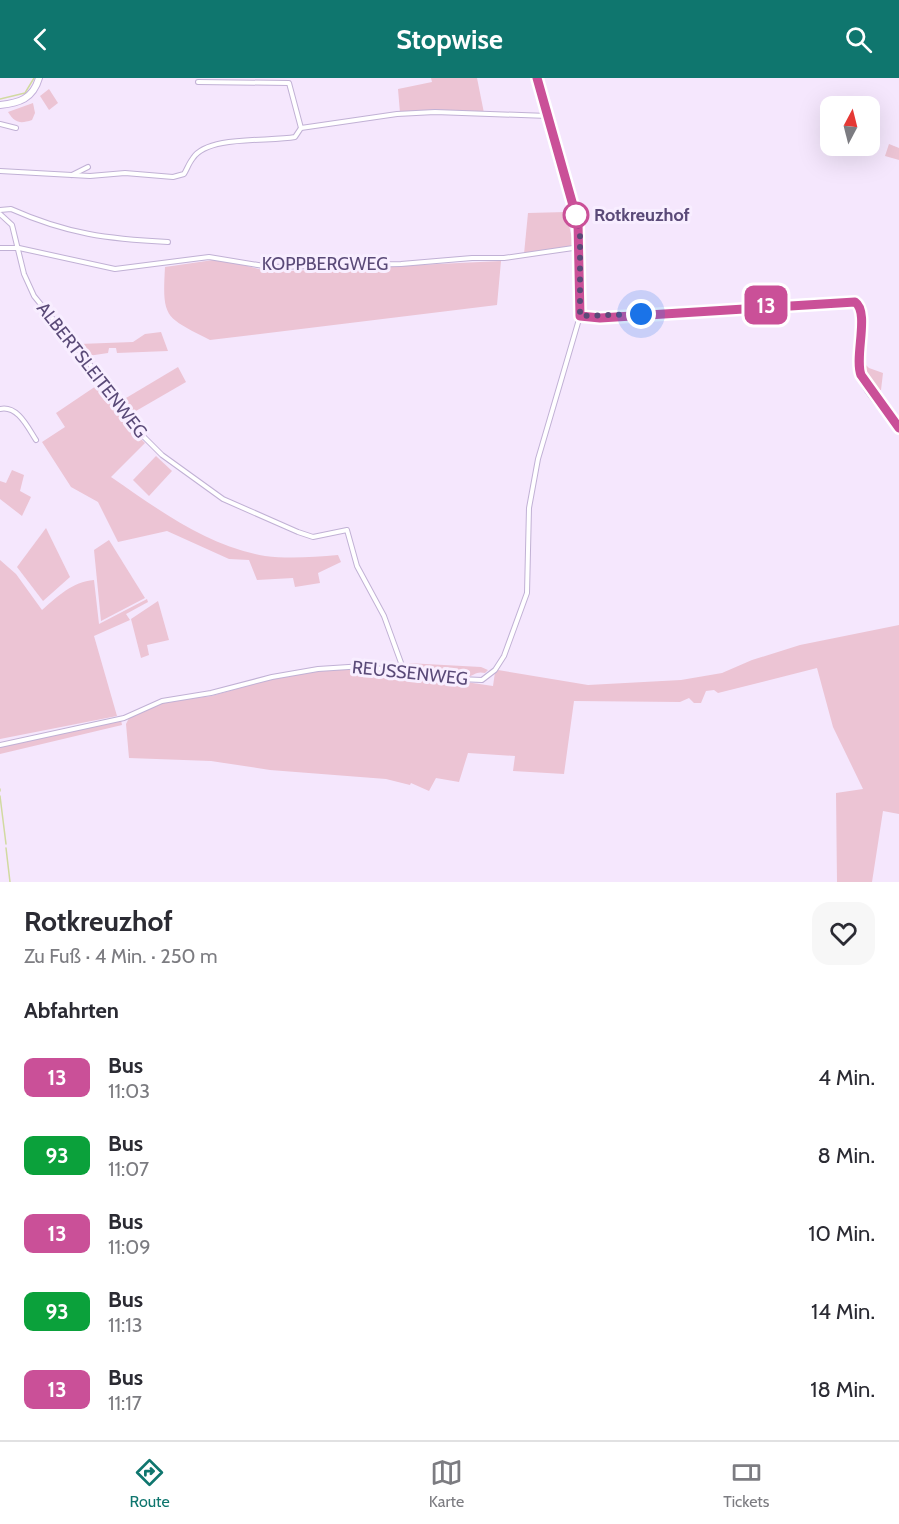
<!DOCTYPE html>
<html lang="de">
<head>
<meta charset="utf-8">
<style>
  body { margin:0; font-family:Cabin,sans-serif; background:#f7f7f7; color:#2b2b33; height:100vh; display:flex; flex-direction:column; font-size:22px; white-space:nowrap }
  * { box-sizing:border-box; margin:0 }
  p { font-size:20px; color:#7c7c81 }
  .icon { flex:none; width:33px; height:33px; fill:none; stroke:currentColor; stroke-width:2; stroke-linecap:round; stroke-linejoin:round }
  .map { position:relative; height:804px; overflow:hidden }
  .panel { display:flex; flex-direction:column; background:#fff; flex:1 }
  .panel>* { flex:none }
  .badge { padding:0 12px; border-radius:9px; font-size:21px; line-height:39px }
  .needle { width:39px; rotate:7deg }
  .fabs { position:absolute; left:820px; top:18px; display:grid; gap:12px }
  .fabs a { display:grid; place-items:center; width:60px; height:60px; border-radius:12px; background:#fff; box-shadow:0 6px 24px #0002; font-size:30px }
  .you { position:absolute; width:30px; height:30px; margin:-15px; border:4px solid #fff; border-radius:50%; background:#1a73e8; box-shadow:0 0 0 9px #1a73e833 }
  .map>.badge { position:absolute; translate:-50% -50%; box-shadow:0 0 0 3px #fff }
  h2 { padding:0 24px; font-size:22px; line-height:54px }
  .round { display:grid; place-items:center; flex:none; width:63px; height:63px; border-radius:18px; background:#f7f7f7 }
  .overview { display:flex; align-items:center; justify-content:space-between; height:102px; padding:0 24px }
  h1 { font-size:28px; font-weight:700; line-height:45px }
  ul { padding:0; list-style:none }
  li { display:flex; align-items:center; gap:18px; height:78px; padding:0 24px }
  li div { flex:1 }
  li b { display:block; font-size:22px }
  li em { font-style:normal }
  li .badge { min-width:66px; font-weight:700; text-align:center }
  header { display:flex; justify-content:space-between; align-items:center; height:78px; padding:0 24px; background:#0f766e; color:#fff; font-size:27px; font-weight:700 }
  .tabs { display:flex; justify-content:space-around; align-items:center; height:84px; border-top:2px solid #e1e1e2; background:#fff; font-size:16px; color:#7c7c81 }
  .tabs a { display:grid; justify-items:center; gap:3px }
  .tabs .selected { color:#0f766e }
  .map>svg:first-child { display:block }
</style>
</head>
<body>
<header><svg class="icon" aria-label="back" viewBox="0 0 24 24"><path d="M15 5l-7 7 7 7"/></svg>Stopwise<svg class="icon" aria-label="search" viewBox="0 0 24 24"><circle cx="10" cy="10" r="6"/><path d="M15 15l6 6"/></svg></header>
<div class="map">
<svg width="899" height="804" viewBox="0 0 899 804">
  <rect width="100%" height="100%" fill="#f5e7fd"/>
  <g fill="#ecc4d4">
    <path d="M 431,0 L 477,0 L 484,35 L 400,35 L 398,11 L 432,4 Z"/>
    <path d="M 49,11 L 58,25 L 49,32 L 40,18 Z"/>
    <path d="M 33,25 L 35,35 L 32,42 C 20,46 15,45 8,34 Z"/>
    <path d="M 889,66 L 899,70 L 899,82 L 885,78 Z"/>
    <path d="M 566,134 L 574,169 L 524,176 L 528,135 Z"/>
    <path d="M 220,181 L 270,194 L 501,183 L 497,227 L 210,262 C 165,239 162,241 165,189 Z"/>
    <path d="M 865,233 L 863,284 L 869,290 L 883,295 L 881,312 L 874,313 L 861,292 Z"/>
    <path d="M 161,254 L 168,273 L 117,275 L 116,270 L 109,270 L 108,275 L 88,278 L 79,266 L 133,264 L 145,256 Z"/>
    <path d="M 178,289 L 186,304 L 129,337 L 121,323 Z"/>
    <path d="M 99,306 L 122,342 L 145,365 L 111,399 C 159,432 207,468 265,478 C 289,481 314,479 338,477 L 341,484 L 318,495 L 320,505 L 295,509 L 293,500 L 257,502 L 249,482 L 229,481 L 167,453 L 118,464 L 98,424 L 71,409 L 42,364 L 65,349 L 56,335 Z"/>
    <path d="M 156,378 L 172,393 L 149,418 L 133,402 Z"/>
    <path d="M 12,392 L 24,397 L 20,413 L 31,419 L 22,438 L 0,421 L 0,403 L 6,405 Z"/>
    <path d="M 46,450 L 70,499 L 43,523 L 17,489 Z"/>
    <path d="M 109,462 L 145,520 L 101,543 L 94,472 Z"/>
    <path d="M 0,482 L 16,496 L 42,532 C 58,518 72,504 94,502 L 99,546 L 147,521 L 148,524 L 126,536 L 130,542 L 94,558 L 117,638 L 0,661 Z"/>
    <path d="M 158,523 L 169,562 L 147,567 L 149,577 L 141,580 L 131,541 Z"/>
    <path d="M 899,547 L 899,736 L 883,733 L 872,804 L 837,804 L 836,715 L 863,711 L 833,649 L 817,590 L 718,615 L 714,612 L 706,613 L 701,625 L 694,625 L 689,620 L 680,624 L 574,623 L 564,696 L 513,693 L 515,678 L 468,675 L 459,704 L 436,700 L 429,713 L 411,705 L 410,707 L 386,701 L 270,692 L 211,683 L 129,680 L 126,646 L 130,638 L 166,624 L 211,618 L 272,601 L 339,590 L 377,591 L 493,608 L 495,594 L 498,592 L 588,607 L 681,602 L 722,595 L 752,582 L 800,567 Z"/>
    <path d="M 407,585 L 481,589 L 488,592 L 485,595 C 476,593 475,597 467,599 C 453,603 421,595 405,592 Z"/>
    <path d="M 121,642 L 122,647 L 0,676 L 0,669 Z"/>
  </g>
  <g fill="none" stroke-linecap="round" stroke-linejoin="round">
    <g stroke="#d1daa0" stroke-width="1.5">
      <path d="M 0,21 L 25,15 L 34,0"/>
      <path d="M 0,711 L 0,713"/>
      <path d="M 0,718 L 6,766"/>
      <path d="M 6,770 L 10,804"/>
    </g>
    <defs>
      <g id="street">
        <path d="M 198,4 L 289,5 L 301,50"/>
        <path d="M 0,46 L 16,50"/>
        <path d="M 0,93 L 90,98 L 125,95 L 173,99 L 184,96 C 187,91 189,85 193,80 C 208,57 270,64 295,59 L 301,50 L 397,36 L 435,34 L 548,38"/>
        <path d="M 72,97 L 88,89"/>
        <path d="M 0,132 L 11,131 C 67,156 108,161 168,164"/>
        <path d="M 0,136 L 12,147 L 24,196 L 34,218 L 96,294 L 125,340 L 162,377 L 223,421 L 298,454 L 313,459 L 347,452 L 357,488 L 384,538 L 404,593"/>
        <path d="M 0,170 L 19,170 L 115,191 L 209,179 L 270,189 L 401,186 L 472,180 L 504,180 L 580,169"/>
        <path d="M 0,331 C 18,327 28,350 36,362"/>
        <path d="M 0,667 L 124,640 L 162,623 L 211,615 L 272,599 L 318,591 L 364,588 L 436,600 L 482,602 L 495,592 L 504,578 L 527,515 L 529,430 L 538,381 L 580,238"/>
      </g>
      <g id="secondary">
        <path d="M 537,0 L 578,145 L 580,238 L 600,240 L 855,223 C 870,234 857,270 858,287 C 859,309 886,333 899,350"/>
        <path d="M 0,27 C 19,25 33,21 39,0"/>
      </g>
    </defs>
    <use href="#street" stroke="#c1b1d5" stroke-width="6"/>
    <use href="#secondary" stroke="#c3b0da" stroke-width="8"/>
    <use href="#street" stroke="#fff" stroke-width="4"/>
    <use href="#secondary" stroke="#fff" stroke-width="6"/>
  </g>
  <g fill="none" stroke-linecap="round" stroke-linejoin="round">
    <defs>
      <path id="line" d="M 537,0 L 578,145 L 580,238 L 600,240 L 855,224 C 870,234 854,279 861,297 L 899,350"/>
    </defs>
    <use href="#line" stroke="#fff" stroke-width="14"/>
    <use href="#line" stroke="#ca5098" stroke-width="9"/>
    <path stroke="#5a4a78" stroke-width="6" stroke-dasharray="0 10.8" d="M 576,137 L 580,157 L 580,238 L 641,236"/>
  </g>
  <circle fill="#fff" stroke="#ca5098" stroke-width="3" cx="576" cy="137" r="12"/>
  <g text-anchor="middle" dominant-baseline="central" stroke-width="6" stroke-linejoin="round" paint-order="stroke">
    <g font-size="18" font-weight="bold" fill="#5a4a78" stroke="#f8eeff" text-anchor="start">
      <text x="594" y="137">Rotkreuzhof</text>
    </g>
    <g font-size="18" fill="#5a4a78" stroke="#f8eeff">
      <text x="325" y="186">KOPPBERGWEG</text>
      <text transform="translate(92 292) rotate(52)">ALBERTSLEITENWEG</text>
      <text transform="translate(410 595) rotate(6)">REUSSENWEG</text>
    </g>
  </g>
</svg>
<div class="fabs">
<a><svg class="needle" viewBox="-14 -14 28 28"><path d="M0-13l5 13h-10z" fill="#e53935"/><path d="M0 13l5-13h-10z" fill="#7c7c81"/></svg></a>
</div>
<div class="you" style="left:641px;top:236px"></div>
<b class="badge" style="left:766px;top:227px;background:#ca5098;color:#fff">13</b>
</div>
<section class="panel">
<div class="overview"><div><h1>Rotkreuzhof</h1><p>Zu Fuß · 4 Min. · 250 m</p></div><a class="round"><svg class="icon" aria-label="heart" viewBox="0 0 24 24"><path d="M12 20l-8-8c-3-5 5-10 8-4 3-6 11-1 8 4z"/></svg></a></div>
<h2>Abfahrten</h2>
<ul>
<li><span class="badge" style="background:#ca5098;color:#fff">13</span><div><b>Bus</b><p>11:03</p></div><em>4 Min.</em></li>
<li><span class="badge" style="background:#0ba13b;color:#fff">93</span><div><b>Bus</b><p>11:07</p></div><em>8 Min.</em></li>
<li><span class="badge" style="background:#ca5098;color:#fff">13</span><div><b>Bus</b><p>11:09</p></div><em>10 Min.</em></li>
<li><span class="badge" style="background:#0ba13b;color:#fff">93</span><div><b>Bus</b><p>11:13</p></div><em>14 Min.</em></li>
<li><span class="badge" style="background:#ca5098;color:#fff">13</span><div><b>Bus</b><p>11:17</p></div><em>18 Min.</em></li>
</ul>
</section>
<nav class="tabs">
<a class="selected"><svg class="icon" aria-label="directions" viewBox="0 0 24 24"><path d="M12 3l9 9-9 9-9-9zM9 14v-3h6M13 9l2 2-2 2"/></svg>Route</a>
<a><svg class="icon" aria-label="map" viewBox="0 0 24 24"><path d="M3 6l6-2 6 2 6-2v14l-6 2-6-2-6 2zM9 4v14M15 6v14"/></svg>Karte</a>
<a><svg class="icon" aria-label="tickets" viewBox="0 0 24 24"><path d="M3 7h18v10H3zM15 7v10"/></svg>Tickets</a>
</nav>
</body>
</html>
